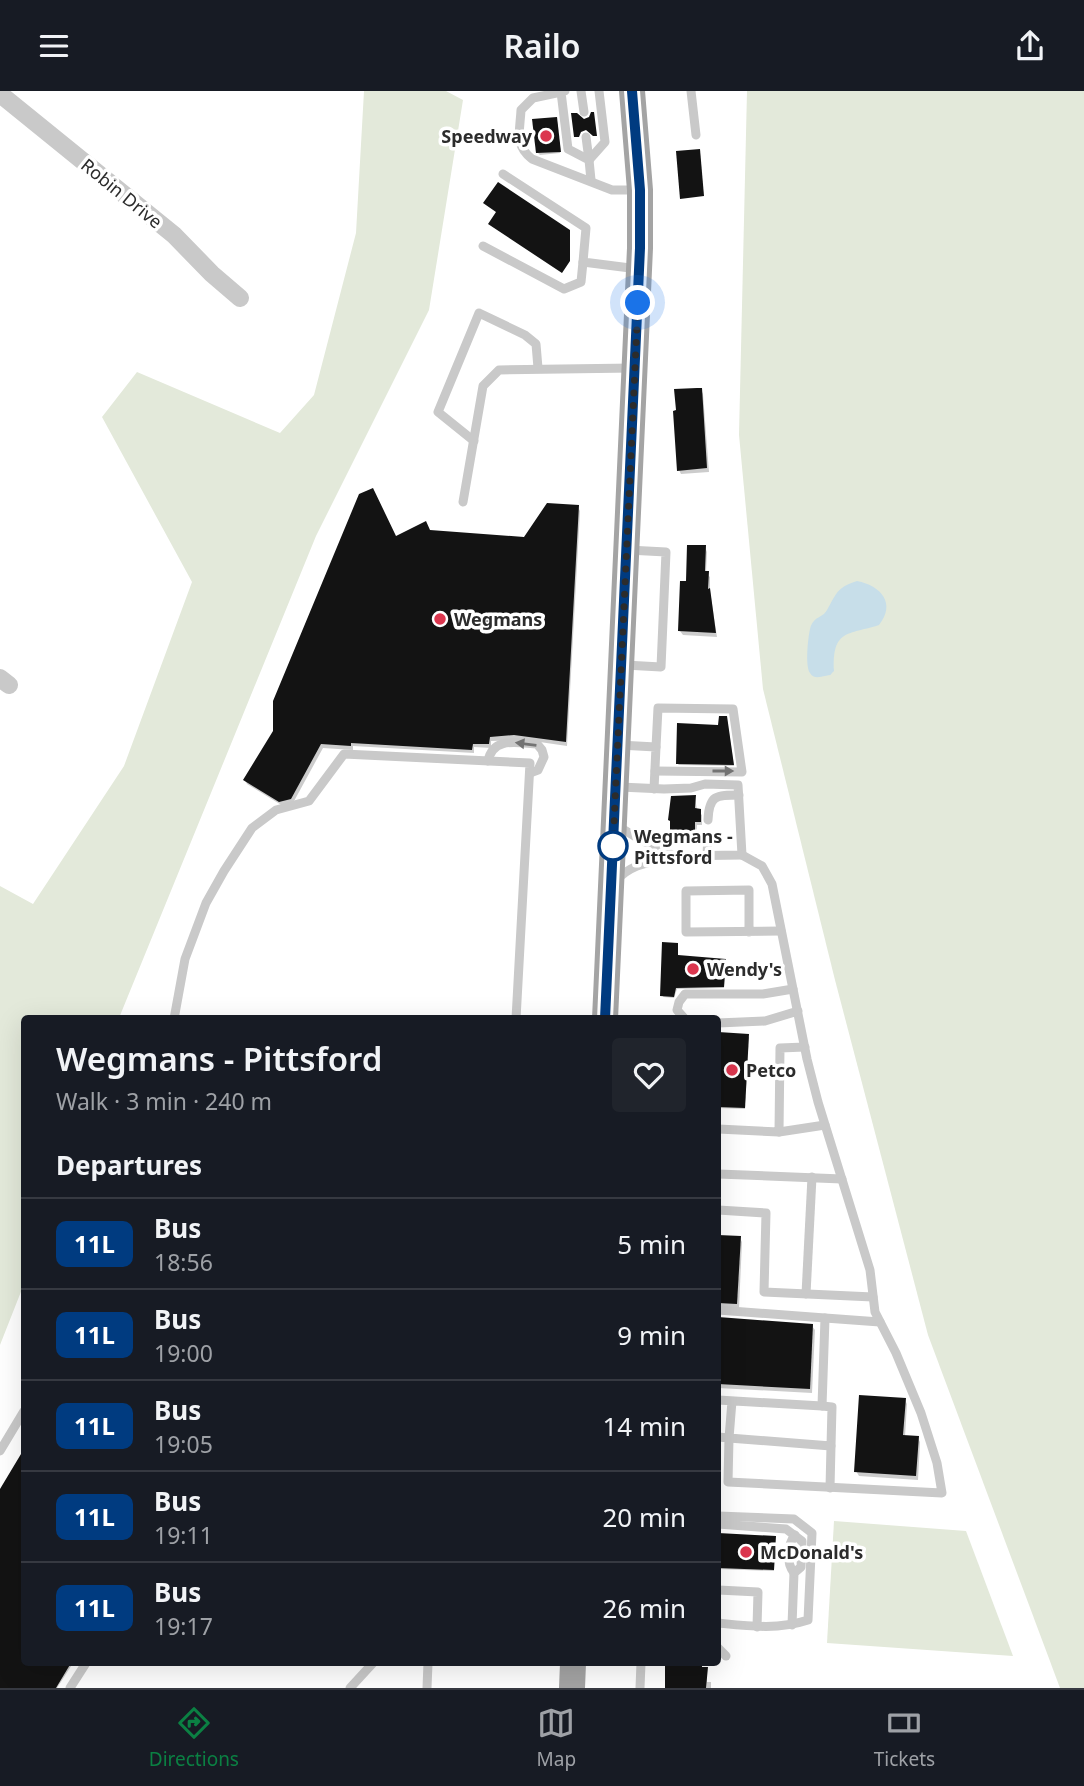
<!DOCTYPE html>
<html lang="en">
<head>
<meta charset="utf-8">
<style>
  body { margin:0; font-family:"Noto Sans",sans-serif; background:#20242c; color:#f1f3f6; height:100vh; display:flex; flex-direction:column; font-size:26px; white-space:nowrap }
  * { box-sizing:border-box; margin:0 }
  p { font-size:23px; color:#9ea1a6 }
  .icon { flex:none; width:38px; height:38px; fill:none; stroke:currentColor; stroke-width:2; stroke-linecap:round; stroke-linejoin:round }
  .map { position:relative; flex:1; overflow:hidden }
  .side { position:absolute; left:21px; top:924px; width:700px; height:651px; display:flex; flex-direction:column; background:#171b24; border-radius:7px; box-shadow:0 7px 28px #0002 }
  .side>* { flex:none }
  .badge { padding:0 14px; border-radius:10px; font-size:24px; line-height:46px }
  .you { position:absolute; width:35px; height:35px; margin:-18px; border:5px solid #fff; border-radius:50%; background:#1a73e8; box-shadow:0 0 0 10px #1a73e833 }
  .map>.badge { position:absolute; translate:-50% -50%; box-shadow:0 0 0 4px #fff }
  h2 { padding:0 35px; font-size:26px; line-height:63px }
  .round { display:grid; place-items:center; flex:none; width:74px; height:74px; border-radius:7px; background:#20242c }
  .overview { display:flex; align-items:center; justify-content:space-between; height:119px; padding:0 35px }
  h1 { font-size:33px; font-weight:600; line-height:52px }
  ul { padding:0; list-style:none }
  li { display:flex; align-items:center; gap:21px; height:91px; padding:0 35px; border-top:2px solid #363941 }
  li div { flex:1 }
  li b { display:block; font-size:26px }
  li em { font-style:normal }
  li .badge { min-width:77px; font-weight:700; text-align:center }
  header { display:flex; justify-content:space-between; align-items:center; height:91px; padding:0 35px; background:#171b24; font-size:32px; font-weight:600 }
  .tabs { display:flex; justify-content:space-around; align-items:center; height:98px; border-top:2px solid #363941; background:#171b24; font-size:19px; color:#9ea1a6 }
  .tabs a { display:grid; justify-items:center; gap:4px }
  .tabs .active { color:#0b8043 }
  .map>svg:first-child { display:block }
</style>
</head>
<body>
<header><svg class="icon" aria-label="menu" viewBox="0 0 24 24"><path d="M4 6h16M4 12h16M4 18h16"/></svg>Railo<svg class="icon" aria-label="share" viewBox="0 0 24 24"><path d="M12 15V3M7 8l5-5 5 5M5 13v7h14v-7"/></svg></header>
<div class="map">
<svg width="1084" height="1597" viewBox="0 0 1084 1597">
  <rect width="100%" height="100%" fill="#fff"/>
  <g fill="#e3e9da">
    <path d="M 364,0 L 446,0 L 463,9 L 429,219 L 316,445 L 119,927 L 24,928 L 24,1193 L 0,1254 L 0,795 L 33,813 L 124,675 L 192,491 L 102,326 L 137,281 L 280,342 L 314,304 L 356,142 Z"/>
    <path d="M 747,0 L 1084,0 L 1084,1597 L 1060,1597 L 928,1244 L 835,889 L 763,598 L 739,344 Z"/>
    <path d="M 834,1430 L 966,1440 L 1013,1565 L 827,1552 Z"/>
  </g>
  <path fill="#c7dee9" d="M 857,490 C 882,495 896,513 879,534 C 848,544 832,538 834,580 C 828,586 833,583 825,585 C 820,586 813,588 810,582 C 805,575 808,547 810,538 C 814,524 822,528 827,519 C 837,502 836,497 857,490 Z"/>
  <g fill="#0003">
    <path d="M 557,30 L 560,62 L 540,64 L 536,60 Z"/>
    <path d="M 701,299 L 703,303 L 709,381 L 681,383 L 679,379 Z"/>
    <path d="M 578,416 L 580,420 L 567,655 L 526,649 L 491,650 L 491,657 L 474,656 L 474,662 L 353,655 L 353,659 L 323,657 L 293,712 L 283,715 L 247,693 L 245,689 L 396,447 L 430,441 L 525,448 Z"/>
    <path d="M 705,456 L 707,461 L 706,482 L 710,486 L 710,500 L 717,546 L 683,544 L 680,540 L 687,492 Z"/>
    <path d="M 727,628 L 734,675 L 679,674 L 678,673 Z"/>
    <path d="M 695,706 L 697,719 L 702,724 L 702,734 L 697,734 L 696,748 L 674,747 L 672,743 Z"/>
    <path d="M 678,865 L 726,871 L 724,897 L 677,898 L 674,907 L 663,906 Z"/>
    <path d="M 718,943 L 749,946 L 745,1018 L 718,1017 Z"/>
    <path d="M 718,1145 L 740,1147 L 742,1151 L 739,1217 L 718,1217 Z"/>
    <path d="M 718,1228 L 812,1235 L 815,1239 L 812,1302 L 718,1297 Z"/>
    <path d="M 905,1309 L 907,1313 L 905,1346 L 918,1347 L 920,1351 L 918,1389 L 859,1385 L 856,1380 Z"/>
    <path d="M 24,1361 L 24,1572 L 73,1572 L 57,1597 L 0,1597 L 0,1402 Z"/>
    <path d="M 718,1444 L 774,1447 L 774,1480 L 718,1478 Z"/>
    <path d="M 666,1572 L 701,1572 L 702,1578 L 707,1580 L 707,1591 L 711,1591 L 711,1597 L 666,1597 Z"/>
  </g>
  <g fill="#131313">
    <path d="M 591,21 L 594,21 L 597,45 L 593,45 L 586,39 L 581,41 L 579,46 L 574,46 L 571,22 L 577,22 L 584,28 L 589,26 Z"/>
    <path d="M 557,26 L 561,61 L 536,62 L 532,28 Z"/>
    <path d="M 700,58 L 704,105 L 680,108 L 676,60 Z"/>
    <path d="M 498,91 L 570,139 L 570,170 L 562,182 L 488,133 L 496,121 L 483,112 Z"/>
    <path d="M 697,297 L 702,297 L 707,377 L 677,380 L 673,320 L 676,319 L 674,298 Z"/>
    <path d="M 373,397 L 396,445 L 426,430 L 430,439 L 524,446 L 547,412 L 579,414 L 566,651 L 514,644 L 490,646 L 489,653 L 473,653 L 472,659 L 351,652 L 351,655 L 321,653 L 291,708 L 279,711 L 243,689 L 273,640 L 273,610 L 359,403 Z"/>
    <path d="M 687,454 L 706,454 L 705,480 L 709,480 L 708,498 L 710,497 L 716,542 L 678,540 L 680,490 L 686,490 Z"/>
    <path d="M 719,625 L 727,625 L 734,674 L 676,673 L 677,632 L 718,634 Z"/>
    <path d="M 696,704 L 695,717 L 701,718 L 701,731 L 695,731 L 695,744 L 670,743 L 670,730 L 668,729 L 671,705 Z"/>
    <path d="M 662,851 L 678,852 L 678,864 L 726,868 L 724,896 L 676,897 L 674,906 L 660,905 Z"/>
    <path d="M 718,941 L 749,943 L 745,1017 L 718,1016 Z"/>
    <path d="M 718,1144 L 741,1145 L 737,1213 L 718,1212 Z"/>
    <path d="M 718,1226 L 813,1233 L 810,1298 L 718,1293 Z"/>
    <path d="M 859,1304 L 906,1307 L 903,1344 L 919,1345 L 916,1385 L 854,1381 Z"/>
    <path d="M 24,1358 L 24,1572 L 71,1572 L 56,1597 L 0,1597 L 0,1398 Z"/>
    <path d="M 718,1442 L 776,1445 L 774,1479 L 718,1477 Z"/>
    <path d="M 665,1572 L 702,1572 L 702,1576 L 708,1576 L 706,1597 L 665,1597 Z"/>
  </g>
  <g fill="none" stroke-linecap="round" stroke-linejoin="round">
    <g stroke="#c9c9c9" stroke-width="9">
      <path d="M 565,0 L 561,1 L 568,58 L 589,69 L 591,89"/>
      <path d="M 581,0 L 584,21"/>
      <path d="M 691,0 L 696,44"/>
      <path d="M 561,1 L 533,7 L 521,19 C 520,40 514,54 532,68 L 612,99 L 638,99"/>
      <path d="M 586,46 L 589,69 L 605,51 L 599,0"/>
      <path d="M 503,83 L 586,137 L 583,171 L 638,178"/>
      <path d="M 483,155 L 564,198 L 581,191 L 583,171"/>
      <path d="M 474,350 L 438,321 L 479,222 L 525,244 L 536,253 L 538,277"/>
      <path d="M 463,411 L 483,295 L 499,279 L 633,277"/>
      <path d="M 625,574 L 661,576 L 666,461 L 628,459"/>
      <path d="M 619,654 L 656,656 L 654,698"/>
      <path d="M 488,670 C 493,645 518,652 537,653 L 542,659 L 544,666 L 538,679 L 530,682"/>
      <path d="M 655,680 L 742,681 L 733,618 L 658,617 L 656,656"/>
      <path d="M 620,696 L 664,698 L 691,697 L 705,693 L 738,694 L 742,764 L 674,765"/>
      <path d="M 708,729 C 709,704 716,704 739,704"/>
      <path d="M 707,764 L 708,744"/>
      <path d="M 617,789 C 632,772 653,771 674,765 L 639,748 L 618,735"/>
      <path d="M 749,841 L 749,799 L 686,800 L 686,841 L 781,840"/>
      <path d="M 174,928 L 185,868 L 206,812 L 224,780 L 252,737 L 276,719 L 309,710 L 344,663 L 530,672 L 516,928"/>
      <path d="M 685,928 L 677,919 L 679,911 L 685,903 L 763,903 L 793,898"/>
      <path d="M 718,932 L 765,930 L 798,920"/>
      <path d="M 718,1038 L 779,1041 L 780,957 L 805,956"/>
      <path d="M 779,1041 L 825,1034"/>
      <path d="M 718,1083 L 842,1088"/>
      <path d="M 718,1119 L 766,1122 L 764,1201 L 873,1206"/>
      <path d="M 806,1203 L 812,1086"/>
      <path d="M 718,1219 L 825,1227 L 822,1315"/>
      <path d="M 825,1227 L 880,1231"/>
      <path d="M 718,1309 L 822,1315 L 832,1316 L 831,1355 L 729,1347 L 732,1310"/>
      <path d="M 718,1346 L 729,1347 L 728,1391 L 942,1402 L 937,1372 L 921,1322 L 896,1262 L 875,1221 L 870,1179 L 818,1011 L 807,968 L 772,793 L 762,775 L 742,764"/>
      <path d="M 0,1360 L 24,1320"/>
      <path d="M 830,1397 L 831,1355"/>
      <path d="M 718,1425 L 794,1428 L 812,1442 L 808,1529 C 778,1539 748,1535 718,1532"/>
      <path d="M 718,1433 L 786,1438 L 802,1450 L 801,1476 L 794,1482 L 792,1534"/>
      <path d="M 794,1482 C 786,1472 787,1454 795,1444"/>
      <path d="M 718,1499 L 758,1501 L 757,1536"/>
      <path d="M 718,1557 L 726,1565"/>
      <path d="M 70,1597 L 86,1572"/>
      <path d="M 350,1597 L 373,1572"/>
      <path d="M 427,1597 L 428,1572"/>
      <path d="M 640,1597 L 641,1572"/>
    </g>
    <g stroke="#c9c9c9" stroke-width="18">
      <path d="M 0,3 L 174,144 L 212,183 L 240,207"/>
      <path d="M 0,587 L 9,594"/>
    </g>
    <g stroke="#a4a4a4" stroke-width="26">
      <path d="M 605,928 L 640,157 L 640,99 L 632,0"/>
      <path d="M 572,1597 L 573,1572"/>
    </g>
  </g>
  <defs><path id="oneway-solid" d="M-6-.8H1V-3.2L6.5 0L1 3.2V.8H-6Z" transform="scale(1.75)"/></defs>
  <g fill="#737373">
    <use href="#oneway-solid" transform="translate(526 653) rotate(-173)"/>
    <use href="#oneway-solid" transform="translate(723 680)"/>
  </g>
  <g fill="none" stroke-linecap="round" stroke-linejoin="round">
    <defs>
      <path id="line" d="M 605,928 L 640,157 L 640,99 L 632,0"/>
    </defs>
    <use href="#line" stroke="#fff" stroke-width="16"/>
    <use href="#line" stroke="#003b80" stroke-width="10"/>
    <path stroke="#2c2c2c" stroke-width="7" stroke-dasharray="0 12.6" d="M 613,755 L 638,212"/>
  </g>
  <g fill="#db364e" stroke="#fff" stroke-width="2.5">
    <circle cx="546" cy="45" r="7"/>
    <circle cx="440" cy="528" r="7"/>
    <circle cx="693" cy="878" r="7"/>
    <circle cx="732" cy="979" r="7"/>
    <circle cx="746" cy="1461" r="7"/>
  </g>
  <circle fill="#fff" stroke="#003b80" stroke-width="3.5" cx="613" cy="755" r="14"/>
  <g text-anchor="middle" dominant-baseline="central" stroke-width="7" stroke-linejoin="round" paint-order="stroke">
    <g font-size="18" font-weight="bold" fill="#2c2c2c" stroke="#fff" text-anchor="start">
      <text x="532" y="45" text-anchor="end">Speedway</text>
      <text x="454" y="528">Wegmans</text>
      <text x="707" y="878">Wendy's</text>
      <text x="746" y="979">Petco</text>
      <text x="760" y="1461">McDonald's</text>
    </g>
    <g font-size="18" fill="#2c2c2c" stroke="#fff">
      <text transform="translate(122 102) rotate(39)">Robin Drive</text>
    </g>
    <g font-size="18" font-weight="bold" fill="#2c2c2c" stroke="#fff" text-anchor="start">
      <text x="634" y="745">Wegmans -<tspan x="634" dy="21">Pittsford</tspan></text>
    </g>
  </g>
</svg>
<div class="you" style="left:638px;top:212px"></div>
<section class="side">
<div class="overview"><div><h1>Wegmans - Pittsford</h1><p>Walk · 3 min · 240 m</p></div><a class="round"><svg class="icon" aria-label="heart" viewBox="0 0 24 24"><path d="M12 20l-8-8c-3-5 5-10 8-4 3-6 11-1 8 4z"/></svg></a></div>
<h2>Departures</h2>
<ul>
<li><span class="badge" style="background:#003b80;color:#fff">11L</span><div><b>Bus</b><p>18:56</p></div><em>5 min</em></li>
<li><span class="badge" style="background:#003b80;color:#fff">11L</span><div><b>Bus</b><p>19:00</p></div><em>9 min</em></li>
<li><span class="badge" style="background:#003b80;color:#fff">11L</span><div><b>Bus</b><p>19:05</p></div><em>14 min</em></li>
<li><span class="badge" style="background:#003b80;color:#fff">11L</span><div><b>Bus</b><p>19:11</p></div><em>20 min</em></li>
<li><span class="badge" style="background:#003b80;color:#fff">11L</span><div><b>Bus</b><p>19:17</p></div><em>26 min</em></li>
</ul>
</section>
</div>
<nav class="tabs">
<a class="active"><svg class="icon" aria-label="directions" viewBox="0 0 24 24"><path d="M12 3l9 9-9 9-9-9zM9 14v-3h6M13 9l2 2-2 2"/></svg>Directions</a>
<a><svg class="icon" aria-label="map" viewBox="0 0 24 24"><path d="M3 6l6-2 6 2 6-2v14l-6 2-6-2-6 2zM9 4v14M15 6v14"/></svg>Map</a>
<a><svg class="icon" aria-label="tickets" viewBox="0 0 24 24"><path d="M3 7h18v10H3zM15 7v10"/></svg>Tickets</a>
</nav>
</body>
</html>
